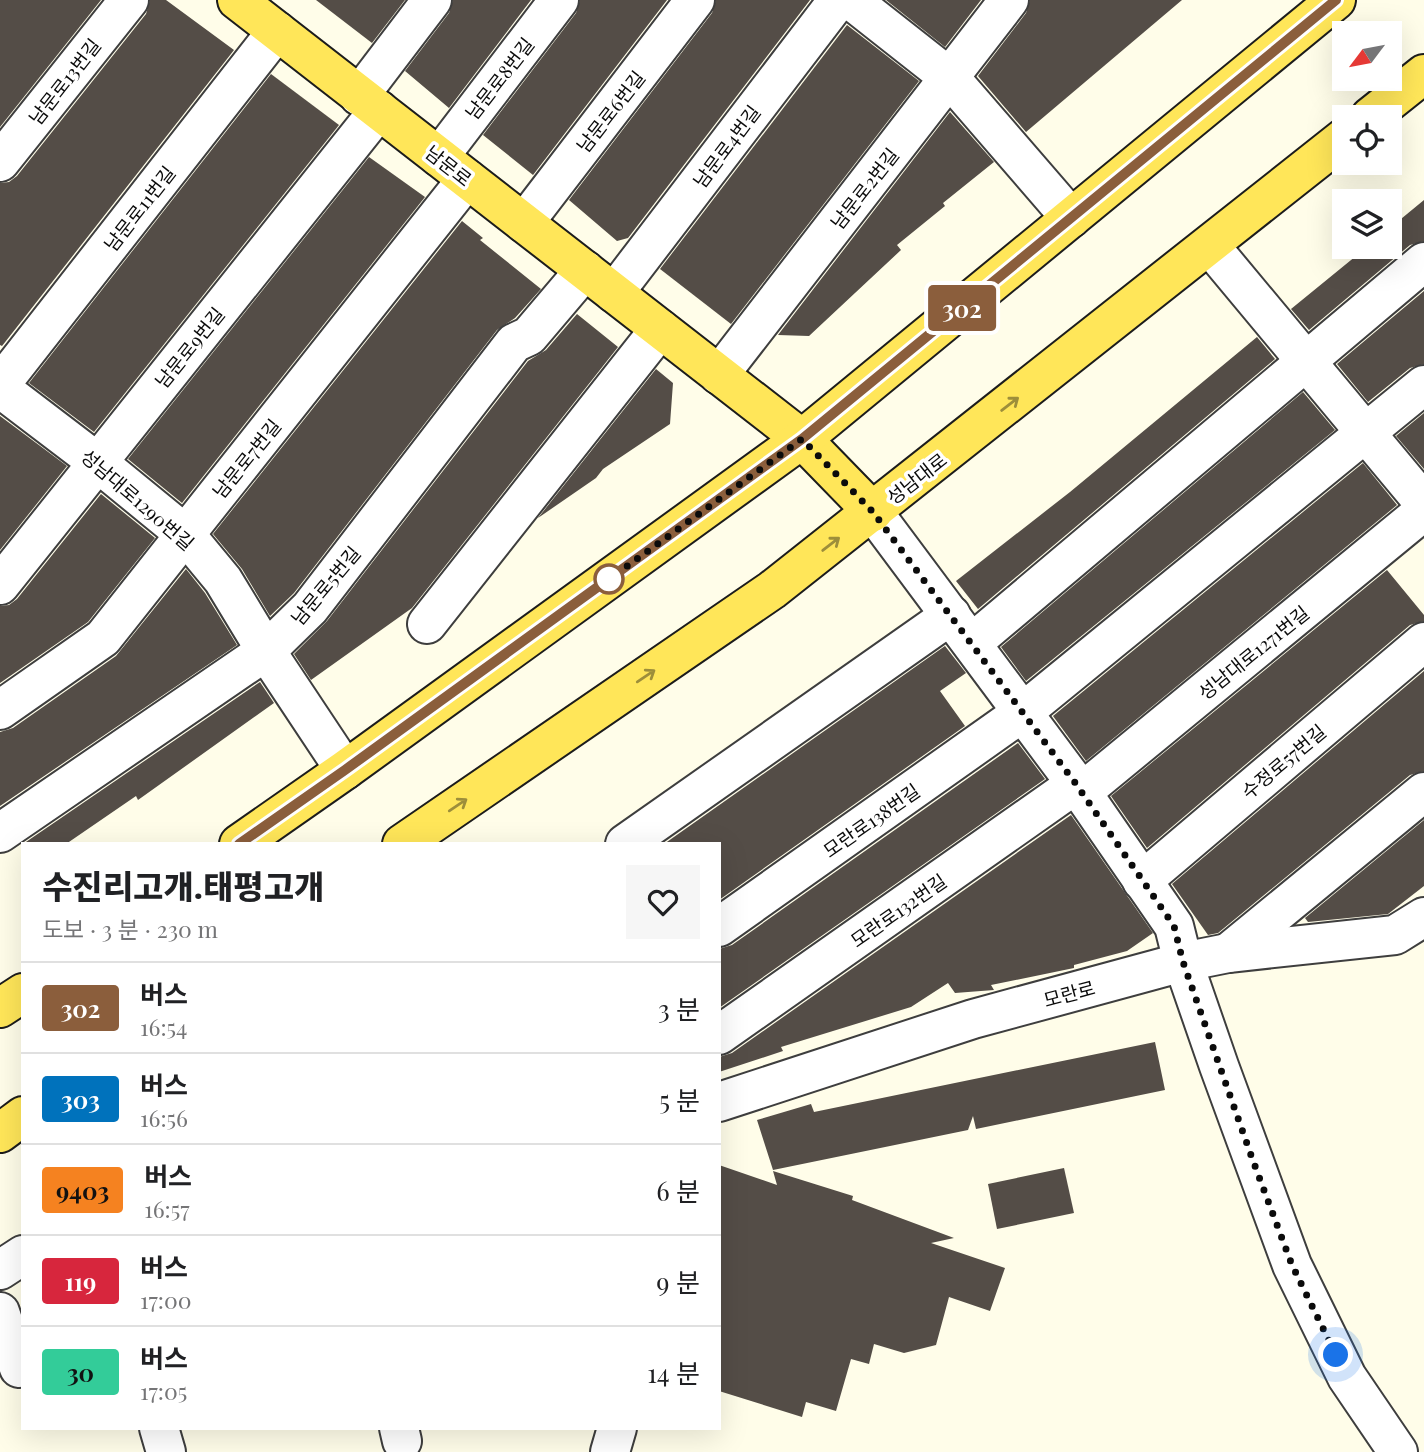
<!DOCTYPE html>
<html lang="ko">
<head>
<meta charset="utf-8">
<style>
  body { margin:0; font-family:"Playfair Display","Noto Sans KR",serif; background:#f6f6f6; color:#202124; height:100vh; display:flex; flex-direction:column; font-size:26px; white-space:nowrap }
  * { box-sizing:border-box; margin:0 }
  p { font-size:23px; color:#757577 }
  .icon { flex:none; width:38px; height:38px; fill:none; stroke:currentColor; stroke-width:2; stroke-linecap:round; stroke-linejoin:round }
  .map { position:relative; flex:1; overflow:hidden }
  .drawer { position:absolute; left:21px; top:842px; width:700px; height:588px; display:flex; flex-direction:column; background:#fff; border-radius:0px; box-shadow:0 7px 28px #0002 }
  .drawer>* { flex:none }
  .badge { padding:0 14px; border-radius:5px; font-size:24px; line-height:46px }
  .needle { width:46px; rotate:238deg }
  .fabs { position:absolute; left:1332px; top:21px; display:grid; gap:14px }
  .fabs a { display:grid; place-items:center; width:70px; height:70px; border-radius:0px; background:#fff; box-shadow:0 7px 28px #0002; font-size:35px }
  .you { position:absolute; width:35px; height:35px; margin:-18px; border:5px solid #fff; border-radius:50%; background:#1a73e8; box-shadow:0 0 0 10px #1a73e833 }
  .map>.badge { position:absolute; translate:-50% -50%; box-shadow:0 0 0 4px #fff }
  .round { display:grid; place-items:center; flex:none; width:74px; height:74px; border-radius:0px; background:#f6f6f6 }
  .overview { display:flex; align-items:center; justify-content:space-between; height:119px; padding:0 21px }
  h1 { font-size:33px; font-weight:800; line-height:52px }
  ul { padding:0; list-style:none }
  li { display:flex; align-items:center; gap:21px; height:91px; padding:0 21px; border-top:2px solid #e0e0e0 }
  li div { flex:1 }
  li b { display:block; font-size:26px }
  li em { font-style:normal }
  li .badge { min-width:77px; font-weight:700; text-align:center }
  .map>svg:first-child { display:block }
</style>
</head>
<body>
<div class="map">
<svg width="1424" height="1452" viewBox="0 0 1424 1452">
  <rect width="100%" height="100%" fill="#fffde9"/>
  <g fill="#544d47">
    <path d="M 0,0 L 101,0 L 0,127 Z"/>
    <path d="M 150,0 L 166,0 L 234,50 L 2,346 L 0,345 L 0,183 L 9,182 L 17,176 L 146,14 Z"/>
    <path d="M 316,0 L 405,0 L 372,43 Z"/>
    <path d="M 453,0 L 531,0 L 449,108 L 405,71 L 449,13 Z"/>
    <path d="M 580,0 L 667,0 L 533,175 L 483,135 L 576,13 Z"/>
    <path d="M 716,0 L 810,0 L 628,238 L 617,241 L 569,200 L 712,13 Z"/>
    <path d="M 886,0 L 981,0 L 945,47 Z"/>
    <path d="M 1030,0 L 1182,0 L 1026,132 L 978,76 L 1026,13 Z"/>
    <path d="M 847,25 L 919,81 L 731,324 L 660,269 Z"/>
    <path d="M 271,74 L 339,125 L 94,432 L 29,383 Z"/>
    <path d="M 950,112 L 994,162 L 943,203 L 945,206 L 897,245 L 901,250 L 809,336 L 778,335 Z"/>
    <path d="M 369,157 L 425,197 L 182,503 L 128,459 Z"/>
    <path d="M 1424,200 L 1424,241 L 1410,245 L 1309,330 L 1291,309 L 1367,247 L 1390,247 L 1390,228 Z"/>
    <path d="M 462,221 L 483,238 L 480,240 L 541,289 L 515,318 L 497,330 L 294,593 L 270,616 L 242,569 L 213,534 Z"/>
    <path d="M 1424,291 L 1424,364 L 1410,368 L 1368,402 L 1337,364 Z"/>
    <path d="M 577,314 L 618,347 L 412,608 L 311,680 L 294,654 L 327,621 L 528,361 L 546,350 Z"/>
    <path d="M 1257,337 L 1275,359 L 978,609 L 956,581 L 1070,492 Z"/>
    <path d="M 656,369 L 673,383 L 670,424 L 603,469 L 596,478 L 538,518 Z"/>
    <path d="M 1303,392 L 1335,430 L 1026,681 L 1001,647 Z"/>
    <path d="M 1424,413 L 1424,469 L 1396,436 Z"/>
    <path d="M 0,416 L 67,466 L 0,550 Z"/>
    <path d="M 1363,463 L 1397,505 L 1086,761 L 1053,716 Z"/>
    <path d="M 101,494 L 155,538 L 88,622 L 0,683 L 0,606 L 9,605 L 17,599 Z"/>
    <path d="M 186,569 L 205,593 L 237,645 L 0,806 L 0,732 L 13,728 L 116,656 Z"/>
    <path d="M 1387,570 L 1424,615 L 1424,621 L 1410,625 L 1147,848 L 1111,796 Z"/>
    <path d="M 945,646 L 966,673 L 940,691 L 965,726 L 719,900 L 719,844 L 664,844 Z"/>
    <path d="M 1424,671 L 1424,771 L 1410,775 L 1218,933 L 1208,935 L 1172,884 Z"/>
    <path d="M 260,682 L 274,703 L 138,800 L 136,796 L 66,844 L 23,844 Z"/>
    <path d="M 1018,743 L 1045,779 L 719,1008 L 719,949 L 732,945 Z"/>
    <path d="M 1071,815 L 1153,933 L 1127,951 L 1074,965 L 1074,968 L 991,985 L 994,990 L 955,993 L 948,983 L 911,1007 L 781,1047 L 783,1051 L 719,1072 L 719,1057 L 732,1053 Z"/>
    <path d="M 1424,820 L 1424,886 L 1388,914 L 1308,922 L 1305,918 Z"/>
    <path d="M 1155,1042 L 1165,1090 L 976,1129 L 973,1116 L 968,1130 L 773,1170 L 757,1120 L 811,1104 L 814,1112 Z"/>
    <path d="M 719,1165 L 777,1185 L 773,1171 L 853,1196 L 852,1200 L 954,1238 L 931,1243 L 1005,1268 L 990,1311 L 949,1297 L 936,1345 L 904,1353 L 874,1344 L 869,1364 L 851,1359 L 836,1411 L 806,1402 L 802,1417 L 719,1391 Z"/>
    <path d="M 1064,1168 L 1074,1213 L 997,1229 L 988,1184 Z"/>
  </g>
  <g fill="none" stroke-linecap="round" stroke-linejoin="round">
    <defs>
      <g id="minor">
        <path d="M 851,0 L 950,78 L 1071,218"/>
        <path d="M 359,96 L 432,0"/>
        <path d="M 439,157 L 559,0"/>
        <path d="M 0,162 L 129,0"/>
        <path d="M 524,223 L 695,0"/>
        <path d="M 1210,246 L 1424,503"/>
        <path d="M 614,293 L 838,0"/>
        <path d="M 719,375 L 1009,0"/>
        <path d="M 0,385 L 277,31"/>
        <path d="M 0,388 L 97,462 L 185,534 L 223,580 L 266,651 L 345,770"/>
        <path d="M 873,512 L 1076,784 L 1174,926 L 1183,962 L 1219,1066 L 1292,1265 L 1347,1377 L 1398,1452"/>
        <path d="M 0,585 L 379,110"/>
        <path d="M 427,624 L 660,329"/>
        <path d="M 972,643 L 1424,262"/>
        <path d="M 0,710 L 103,638 L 467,179"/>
        <path d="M 1082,792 L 1424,511"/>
        <path d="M 0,833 L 266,651 L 310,608 L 514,343 L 529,336 L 585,270"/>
        <path d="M 625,844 L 951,615"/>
        <path d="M 1142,881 L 1424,642"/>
        <path d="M 719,927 L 1023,712 L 1424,385"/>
        <path d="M 1228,953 L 1424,792"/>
        <path d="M 719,1035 L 1076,784"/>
        <path d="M 719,1102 L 973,1019 L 1183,962 L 1228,953 L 1395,935 L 1424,917"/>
        <path d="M 0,1270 L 23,1255"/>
        <path d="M 0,1312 L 19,1368"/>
        <path d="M 159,1428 L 166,1452"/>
        <path d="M 399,1428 L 402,1441"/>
        <path d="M 610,1452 L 617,1428"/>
      </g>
      <g id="major">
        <path d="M 237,0 L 802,439 L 873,512"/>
        <path d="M 1370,117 L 1424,74"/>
        <path d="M 239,844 L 345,770 L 802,439 L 1336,0"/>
        <path d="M 402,844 L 772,590 L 1344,138"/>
        <path d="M 0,1008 L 23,993"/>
        <path d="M 0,1133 L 23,1116"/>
      </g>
    </defs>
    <use href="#minor" stroke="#3e3e3e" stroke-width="42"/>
    <use href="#major" stroke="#1c1c1c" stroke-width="42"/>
    <use href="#minor" stroke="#fff" stroke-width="38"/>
    <use href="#major" stroke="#ffe659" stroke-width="38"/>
  </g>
  <defs><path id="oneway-shaft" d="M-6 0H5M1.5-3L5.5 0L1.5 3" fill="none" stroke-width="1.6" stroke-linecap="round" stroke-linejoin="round" transform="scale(1.75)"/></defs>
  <g stroke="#9d8e3a">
    <use href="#oneway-shaft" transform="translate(1010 404) rotate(-38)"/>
    <use href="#oneway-shaft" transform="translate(831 544) rotate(-38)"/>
    <use href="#oneway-shaft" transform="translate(646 676) rotate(-34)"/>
    <use href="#oneway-shaft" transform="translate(458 805) rotate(-34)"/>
  </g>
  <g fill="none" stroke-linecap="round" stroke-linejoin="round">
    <defs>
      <path id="line" d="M 239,844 L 345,770 L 802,439 L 1336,0"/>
    </defs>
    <use href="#line" stroke="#fff" stroke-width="16"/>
    <use href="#line" stroke="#8b5e3c" stroke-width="10"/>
    <path stroke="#0b0b0b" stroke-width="7" stroke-dasharray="0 12.6" d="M 609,579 L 608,580 L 802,439 L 873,512 L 1076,784 L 1174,926 L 1183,962 L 1252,1158 L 1292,1265 L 1336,1355"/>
  </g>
  <circle fill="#fff" stroke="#8b5e3c" stroke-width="3.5" cx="609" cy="579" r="14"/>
  <g text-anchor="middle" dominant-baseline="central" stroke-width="7" stroke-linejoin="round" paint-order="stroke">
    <g font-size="19" fill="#0b0b0b" stroke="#fff">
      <text transform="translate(499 78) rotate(-52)">남문로8번길</text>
      <text transform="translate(64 81) rotate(-52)">남문로13번길</text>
      <text transform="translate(610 111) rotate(-52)">남문로6번길</text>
      <text transform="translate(726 146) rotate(-53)">남문로4번길</text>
      <text transform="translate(449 165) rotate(38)">남문로</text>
      <text transform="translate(864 188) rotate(-52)">남문로2번길</text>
      <text transform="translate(139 208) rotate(-52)">남문로11번길</text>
      <text transform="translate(189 347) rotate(-51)">남문로9번길</text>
      <text transform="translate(246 458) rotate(-51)">남문로7번길</text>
      <text transform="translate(916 478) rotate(-38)">성남대로</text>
      <text transform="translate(138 499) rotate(41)">성남대로1290번길</text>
      <text transform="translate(325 585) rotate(-50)">남문로5번길</text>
      <text transform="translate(1253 652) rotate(-39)">성남대로1271번길</text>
      <text transform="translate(1283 761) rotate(-40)">수정로57번길</text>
      <text transform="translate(871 820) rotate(-35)">모란로138번길</text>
      <text transform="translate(898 910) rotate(-35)">모란로132번길</text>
      <text transform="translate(1069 993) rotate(-15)">모란로</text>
    </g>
  </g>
</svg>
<div class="fabs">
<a><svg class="needle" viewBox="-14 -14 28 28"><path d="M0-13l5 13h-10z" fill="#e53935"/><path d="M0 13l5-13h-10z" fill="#757577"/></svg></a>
<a><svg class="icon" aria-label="locate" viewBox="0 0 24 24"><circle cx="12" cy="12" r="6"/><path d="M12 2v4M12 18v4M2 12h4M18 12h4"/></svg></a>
<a><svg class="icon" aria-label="layers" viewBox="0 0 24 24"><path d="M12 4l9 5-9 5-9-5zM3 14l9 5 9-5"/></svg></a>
</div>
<div class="you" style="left:1336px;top:1355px"></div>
<b class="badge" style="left:962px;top:308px;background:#8b5e3c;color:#fff">302</b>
<section class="drawer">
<div class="overview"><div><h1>수진리고개.태평고개</h1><p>도보 · 3 분 · 230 m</p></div><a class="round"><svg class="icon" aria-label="heart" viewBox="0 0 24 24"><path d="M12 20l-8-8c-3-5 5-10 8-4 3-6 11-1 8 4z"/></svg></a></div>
<ul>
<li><span class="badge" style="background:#8b5e3c;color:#fff">302</span><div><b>버스</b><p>16:54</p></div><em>3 분</em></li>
<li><span class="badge" style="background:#0072bc;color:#fff">303</span><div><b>버스</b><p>16:56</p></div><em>5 분</em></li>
<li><span class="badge" style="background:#f58220;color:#111">9403</span><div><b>버스</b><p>16:57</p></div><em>6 분</em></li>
<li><span class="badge" style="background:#d7263d;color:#fff">119</span><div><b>버스</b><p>17:00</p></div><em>9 분</em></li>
<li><span class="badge" style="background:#3c9;color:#111">30</span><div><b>버스</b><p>17:05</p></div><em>14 분</em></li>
</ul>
</section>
</div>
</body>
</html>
